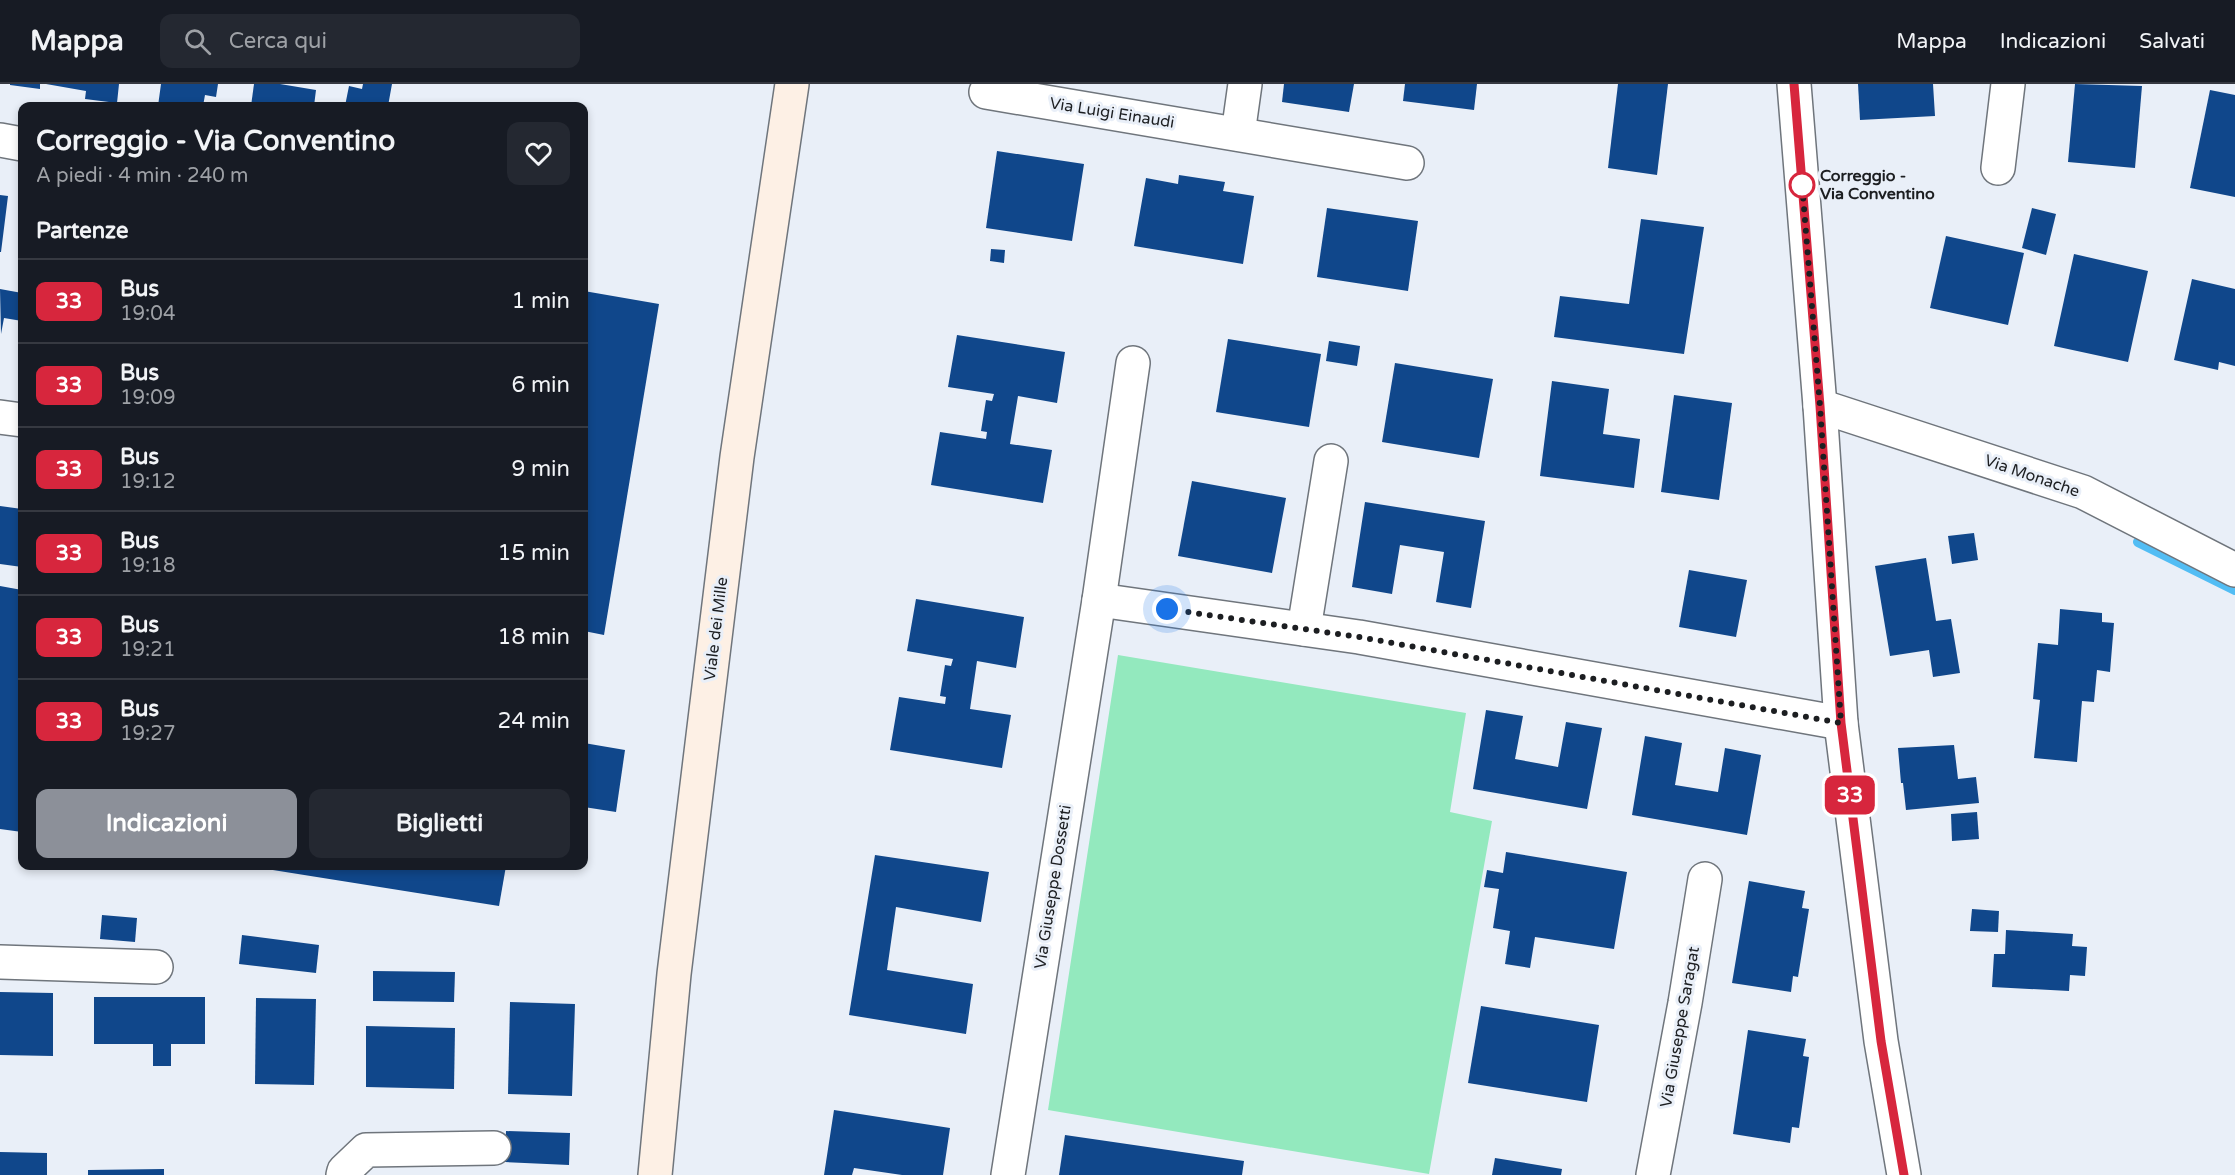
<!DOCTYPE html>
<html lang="it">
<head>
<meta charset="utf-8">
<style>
  body { margin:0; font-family:"Varela Round",sans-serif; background:#242831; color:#f1f3f6; height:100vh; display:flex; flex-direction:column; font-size:22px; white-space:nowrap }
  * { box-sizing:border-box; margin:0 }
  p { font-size:20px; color:#9ea1a6 }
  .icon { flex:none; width:33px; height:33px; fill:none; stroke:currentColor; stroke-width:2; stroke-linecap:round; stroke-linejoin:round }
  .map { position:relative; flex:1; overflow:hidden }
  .side { position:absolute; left:18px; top:18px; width:570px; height:768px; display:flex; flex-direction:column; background:#171b24; border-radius:12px; box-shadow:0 3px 9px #0003 }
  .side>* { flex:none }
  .badge { padding:0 12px; border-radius:9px; font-size:21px; line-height:39px }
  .you { position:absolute; width:30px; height:30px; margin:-15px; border:4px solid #fff; border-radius:50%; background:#1a73e8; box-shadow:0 0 0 9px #1a73e833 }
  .map>.badge { position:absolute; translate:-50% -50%; box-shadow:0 0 0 3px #fff }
  h2 { padding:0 18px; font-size:22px; line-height:54px }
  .round { display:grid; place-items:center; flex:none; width:63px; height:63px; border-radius:12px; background:#242831 }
  .head { display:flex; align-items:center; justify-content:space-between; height:102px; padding:0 18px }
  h1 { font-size:28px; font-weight:700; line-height:45px }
  .action { display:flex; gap:12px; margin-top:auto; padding:12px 18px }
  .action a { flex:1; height:69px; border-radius:12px; background:#8c9099; color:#fff; font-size:24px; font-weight:700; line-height:69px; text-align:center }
  .action a+a { background:#242831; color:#f1f3f6 }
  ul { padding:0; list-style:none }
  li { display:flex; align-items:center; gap:18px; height:84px; padding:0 18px; border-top:2px solid #363941 }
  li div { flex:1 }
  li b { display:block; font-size:22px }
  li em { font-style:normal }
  li .badge { min-width:66px; font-weight:700; text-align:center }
  header { display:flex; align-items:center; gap:36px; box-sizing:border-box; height:84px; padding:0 30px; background:#171b24; border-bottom:2px solid #363941 }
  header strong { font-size:28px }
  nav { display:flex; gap:33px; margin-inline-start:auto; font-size:21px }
  .search { width:420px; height:54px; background:#242831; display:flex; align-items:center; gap:15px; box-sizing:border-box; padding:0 21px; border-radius:12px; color:#9ea1a6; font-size:22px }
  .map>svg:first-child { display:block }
</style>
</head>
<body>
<header>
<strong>Mappa</strong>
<div class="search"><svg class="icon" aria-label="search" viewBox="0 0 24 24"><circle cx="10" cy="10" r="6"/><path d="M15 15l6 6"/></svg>Cerca qui</div>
<nav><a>Mappa</a><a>Indicazioni</a><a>Salvati</a></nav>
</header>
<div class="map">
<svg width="2235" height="1091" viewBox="0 0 2235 1091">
  <rect width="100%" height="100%" fill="#e9eff8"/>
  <path fill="#93e9be" d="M 1118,571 L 1466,629 L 1450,728 L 1492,737 L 1429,1090 L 1048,1026 Z"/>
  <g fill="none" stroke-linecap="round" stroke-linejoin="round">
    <path stroke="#52bdf4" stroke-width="10" d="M 2138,458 L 2235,506"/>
  </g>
  <g fill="#10478b">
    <path d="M 10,0 L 40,0 L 40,5 L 10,1 Z"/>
    <path d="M 46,0 L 119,0 L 117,19 L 85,15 L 86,7 Z"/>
    <path d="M 161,0 L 218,0 L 216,13 L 205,11 L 203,22 L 158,22 Z"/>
    <path d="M 254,0 L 280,0 L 316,6 L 314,22 L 251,22 Z"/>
    <path d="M 363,0 L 392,0 L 388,22 L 345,22 L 349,2 L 362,5 Z"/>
    <path d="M 1284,0 L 1354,0 L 1349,28 L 1282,18 Z"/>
    <path d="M 1405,0 L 1477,0 L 1474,26 L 1403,17 Z"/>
    <path d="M 1618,0 L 1668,0 L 1657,91 L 1608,84 Z"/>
    <path d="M 1858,0 L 1933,0 L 1935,32 L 1860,36 Z"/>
    <path d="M 2075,0 L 2142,2 L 2135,84 L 2068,78 Z"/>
    <path d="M 2210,6 L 2235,11 L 2235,113 L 2190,104 Z"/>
    <path d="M 997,67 L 1084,80 L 1072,157 L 986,144 Z"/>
    <path d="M 1179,91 L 1225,98 L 1223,107 L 1254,112 L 1243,180 L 1134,162 L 1146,94 L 1178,100 Z"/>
    <path d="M 0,111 L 8,112 L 1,168 L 0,168 Z"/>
    <path d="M 1327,124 L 1418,137 L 1408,207 L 1317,193 Z"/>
    <path d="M 2032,124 L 2056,130 L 2046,171 L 2022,164 Z"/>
    <path d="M 1641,135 L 1704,143 L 1684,270 L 1554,253 L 1560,212 L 1629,220 Z"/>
    <path d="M 1946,152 L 2024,169 L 2008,241 L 1930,224 Z"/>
    <path d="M 991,165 L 1005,166 L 1004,179 L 990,177 Z"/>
    <path d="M 2074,170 L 2148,187 L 2128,278 L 2054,262 Z"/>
    <path d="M 2192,195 L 2235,205 L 2235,282 L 2219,278 L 2218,286 L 2174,276 Z"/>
    <path d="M 0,205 L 22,209 L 22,237 L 4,234 L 1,250 Z"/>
    <path d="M 584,207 L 659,220 L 604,551 L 584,547 Z"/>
    <path d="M 957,251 L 1065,268 L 1057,319 L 1018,312 L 1010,360 L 1052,366 L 1043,419 L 931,401 L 940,348 L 986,355 L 987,348 L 981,347 L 986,316 L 992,317 L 994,310 L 948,303 Z"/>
    <path d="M 1228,255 L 1321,270 L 1309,343 L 1216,328 Z"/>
    <path d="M 1329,257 L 1360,262 L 1357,282 L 1326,277 Z"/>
    <path d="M 1395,279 L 1493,295 L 1479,374 L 1382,358 Z"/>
    <path d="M 1552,297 L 1609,305 L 1603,350 L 1640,355 L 1634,404 L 1540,392 Z"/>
    <path d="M 1674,311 L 1732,319 L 1719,416 L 1661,408 Z"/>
    <path d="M 1192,397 L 1286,414 L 1272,489 L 1178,472 Z"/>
    <path d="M 1365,418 L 1485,437 L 1471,524 L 1436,518 L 1444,468 L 1400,461 L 1392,510 L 1352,503 Z"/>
    <path d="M 0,422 L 22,425 L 22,483 L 0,480 Z"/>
    <path d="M 1974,449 L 1978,476 L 1952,480 L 1948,452 Z"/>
    <path d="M 1926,474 L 1936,537 L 1951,535 L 1960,589 L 1933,593 L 1929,566 L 1890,572 L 1875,482 Z"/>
    <path d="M 1689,486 L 1747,496 L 1736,553 L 1679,543 Z"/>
    <path d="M 0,502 L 22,506 L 22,748 L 0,745 Z"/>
    <path d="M 916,515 L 1024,533 L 1016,584 L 977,577 L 970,625 L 1011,631 L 1002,684 L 890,666 L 899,613 L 945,620 L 946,613 L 940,612 L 945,581 L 951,582 L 953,575 L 907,567 Z"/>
    <path d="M 2060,525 L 2102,529 L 2102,538 L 2114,539 L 2110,588 L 2097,586 L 2094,618 L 2082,617 L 2077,678 L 2034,674 L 2040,616 L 2033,615 L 2038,559 L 2058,561 Z"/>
    <path d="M 1486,626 L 1523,632 L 1515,675 L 1558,683 L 1566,638 L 1602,644 L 1587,725 L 1473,705 Z"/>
    <path d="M 1645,652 L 1682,659 L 1675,701 L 1718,708 L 1725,664 L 1761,671 L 1747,751 L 1632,731 Z"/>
    <path d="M 584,659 L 625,666 L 616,728 L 584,723 Z"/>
    <path d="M 1954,661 L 1958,695 L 1976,693 L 1979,719 L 1906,726 L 1903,699 L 1901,699 L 1898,664 Z"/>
    <path d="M 1977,728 L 1979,755 L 1952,757 L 1951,730 Z"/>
    <path d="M 1506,768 L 1627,788 L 1614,865 L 1535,853 L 1530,884 L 1505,880 L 1510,847 L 1493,844 L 1499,805 L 1484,803 L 1487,786 L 1503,789 Z"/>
    <path d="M 875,771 L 989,788 L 981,838 L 896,823 L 887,886 L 973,900 L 966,950 L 849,931 Z"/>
    <path d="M 247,782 L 506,782 L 499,822 Z"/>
    <path d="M 1749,797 L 1805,807 L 1802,824 L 1809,825 L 1798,893 L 1793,892 L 1791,908 L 1732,899 Z"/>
    <path d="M 1972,825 L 1999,827 L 1998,848 L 1970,847 Z"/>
    <path d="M 102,831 L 137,834 L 135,858 L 100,855 Z"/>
    <path d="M 2006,846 L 2073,850 L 2072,862 L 2087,863 L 2085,892 L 2070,891 L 2069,907 L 1992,903 L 1994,870 L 2005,870 Z"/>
    <path d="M 242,851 L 319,861 L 316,889 L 239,880 Z"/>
    <path d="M 373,887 L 455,888 L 454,918 L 373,917 Z"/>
    <path d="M 0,908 L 53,909 L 53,972 L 0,971 Z"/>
    <path d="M 94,913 L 205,913 L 205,960 L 171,960 L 171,982 L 153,982 L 153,960 L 94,960 Z"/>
    <path d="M 256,914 L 316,915 L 314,1001 L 255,1000 Z"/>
    <path d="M 510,918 L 575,920 L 572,1012 L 508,1010 Z"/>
    <path d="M 1481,922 L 1599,941 L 1587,1018 L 1468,999 Z"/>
    <path d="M 366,942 L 455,944 L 454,1005 L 366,1003 Z"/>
    <path d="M 1748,946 L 1806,955 L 1803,972 L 1809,973 L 1799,1044 L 1792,1043 L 1790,1059 L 1733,1050 Z"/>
    <path d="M 834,1026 L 950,1044 L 943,1091 L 902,1091 L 854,1084 L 852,1091 L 824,1091 Z"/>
    <path d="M 506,1047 L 570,1049 L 569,1081 L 505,1078 Z"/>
    <path d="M 1065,1051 L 1244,1077 L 1242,1091 L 1059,1091 Z"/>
    <path d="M 0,1068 L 47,1069 L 47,1091 L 0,1091 Z"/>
    <path d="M 1495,1074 L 1562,1085 L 1561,1091 L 1492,1091 Z"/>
    <path d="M 164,1085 L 164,1091 L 88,1091 L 88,1086 Z"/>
  </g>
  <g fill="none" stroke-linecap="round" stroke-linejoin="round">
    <defs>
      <g id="minor">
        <path d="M 1794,0 L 1820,322 L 1841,639 L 1881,957 L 1904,1091"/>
        <path d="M 986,8 L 1407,79"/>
        <path d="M 1238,50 L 1245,0"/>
        <path d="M 0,56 L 22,60"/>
        <path d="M 1998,84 L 2008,0"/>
        <path d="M 1820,322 L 2083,408 L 2235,486"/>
        <path d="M 0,333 L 22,336"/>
        <path d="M 1099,516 L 1359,553 L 1841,639"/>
        <path d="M 1304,545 L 1331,377"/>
        <path d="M 0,878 L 156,883"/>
        <path d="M 343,1091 L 344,1087 L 366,1066 L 494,1064"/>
        <path d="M 1008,1091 L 1099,516 L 1133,279"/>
        <path d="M 1653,1091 L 1685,919 L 1705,795"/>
      </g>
      <path id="secondary" d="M 655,1091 L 674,890 L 737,373 L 792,0"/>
    </defs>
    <use href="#minor" stroke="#6f757c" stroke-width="36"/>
    <use href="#secondary" stroke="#6f757c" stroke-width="36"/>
    <use href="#minor" stroke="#fff" stroke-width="33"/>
    <use href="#secondary" stroke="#fdf0e5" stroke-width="33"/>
  </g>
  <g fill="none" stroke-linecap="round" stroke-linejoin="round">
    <defs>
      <path id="line" d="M 1794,0 L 1820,322 L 1841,639 L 1881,957 L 1904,1091"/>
    </defs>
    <use href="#line" stroke="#fff" stroke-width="14"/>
    <use href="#line" stroke="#d7263d" stroke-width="9"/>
    <path stroke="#1c1e21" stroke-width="6" stroke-dasharray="0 10.8" d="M 1167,525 L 1359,553 L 1841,639 L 1820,322 L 1802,99 L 1802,101"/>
  </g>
  <circle fill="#fff" stroke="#d7263d" stroke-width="3" cx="1802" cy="101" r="12"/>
  <g text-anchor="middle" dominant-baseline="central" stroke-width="6" stroke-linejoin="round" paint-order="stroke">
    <g font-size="16" fill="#1c1e21" stroke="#e9eff8">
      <text transform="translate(1112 29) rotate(9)">Via Luigi Einaudi</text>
      <text transform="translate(2032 392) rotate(19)">Via Monache</text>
      <text transform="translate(716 545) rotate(-83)">Viale dei Mille</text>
      <text transform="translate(1053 803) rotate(-81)">Via Giuseppe Dossetti</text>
      <text transform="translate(1680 943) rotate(-80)">Via Giuseppe Saragat</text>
    </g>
    <g font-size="16" font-weight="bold" fill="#1c1e21" stroke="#e9eff8" text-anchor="start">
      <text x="1820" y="92">Correggio -<tspan x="1820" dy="18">Via Conventino</tspan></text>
    </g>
  </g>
</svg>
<div class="you" style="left:1167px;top:525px"></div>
<b class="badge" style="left:1850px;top:711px;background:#d7263d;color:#fff">33</b>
<section class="side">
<div class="head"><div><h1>Correggio - Via Conventino</h1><p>A piedi · 4 min · 240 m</p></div><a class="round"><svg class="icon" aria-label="heart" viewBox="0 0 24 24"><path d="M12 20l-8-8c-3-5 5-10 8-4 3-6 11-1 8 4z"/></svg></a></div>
<h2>Partenze</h2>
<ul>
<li><span class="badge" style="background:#d7263d;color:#fff">33</span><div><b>Bus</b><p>19:04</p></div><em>1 min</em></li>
<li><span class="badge" style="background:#d7263d;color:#fff">33</span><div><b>Bus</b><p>19:09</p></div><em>6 min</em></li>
<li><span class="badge" style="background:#d7263d;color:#fff">33</span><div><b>Bus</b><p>19:12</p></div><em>9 min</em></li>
<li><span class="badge" style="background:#d7263d;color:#fff">33</span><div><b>Bus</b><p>19:18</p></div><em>15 min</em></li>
<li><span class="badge" style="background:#d7263d;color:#fff">33</span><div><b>Bus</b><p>19:21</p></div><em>18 min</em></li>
<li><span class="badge" style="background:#d7263d;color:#fff">33</span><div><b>Bus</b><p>19:27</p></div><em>24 min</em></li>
</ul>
<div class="action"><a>Indicazioni</a><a>Biglietti</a></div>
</section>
</div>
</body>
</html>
